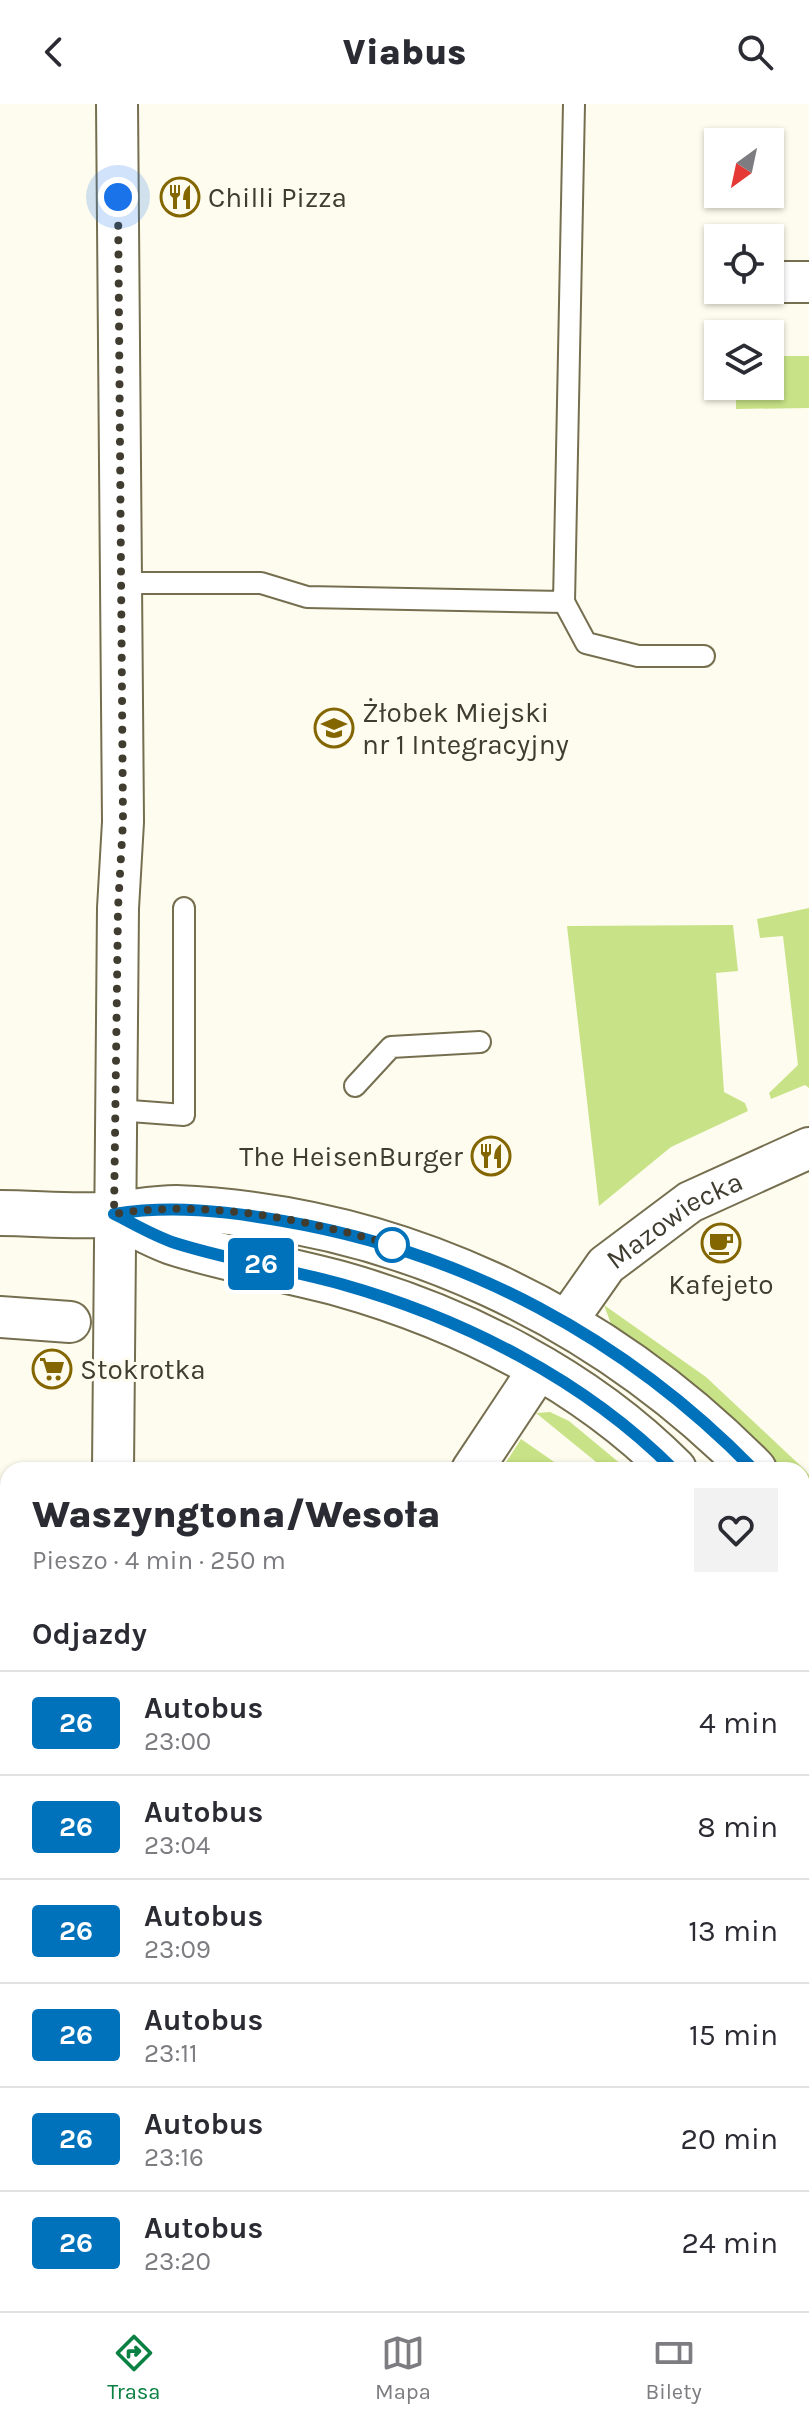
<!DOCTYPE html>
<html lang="pl">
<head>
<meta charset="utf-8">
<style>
  body { margin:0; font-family:Karla,sans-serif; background:#f2f2f3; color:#2b2b33; height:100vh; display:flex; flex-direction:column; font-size:30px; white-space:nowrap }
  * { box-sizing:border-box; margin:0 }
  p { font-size:26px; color:#7c7c81 }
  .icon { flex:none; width:44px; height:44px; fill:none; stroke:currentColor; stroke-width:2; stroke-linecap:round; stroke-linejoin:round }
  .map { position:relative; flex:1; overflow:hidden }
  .drawer { position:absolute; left:0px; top:1358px; width:810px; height:850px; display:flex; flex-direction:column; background:#fff; border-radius:24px 24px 0 0; box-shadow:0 2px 6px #0004 }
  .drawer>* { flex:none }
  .badge { padding:0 16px; border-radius:6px; font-size:28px; line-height:52px }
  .needle { width:52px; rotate:213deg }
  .tools { position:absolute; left:704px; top:24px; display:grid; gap:16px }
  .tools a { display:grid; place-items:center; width:80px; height:80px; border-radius:0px; background:#fff; box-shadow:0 2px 6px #0004; font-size:40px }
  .you { position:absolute; width:40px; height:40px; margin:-20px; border:6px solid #fff; border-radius:50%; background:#1a73e8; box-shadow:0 0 0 12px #1a73e833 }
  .map>.badge { position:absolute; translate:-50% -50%; box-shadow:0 0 0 4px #fff }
  h2 { padding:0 32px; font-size:30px; line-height:72px }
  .round { display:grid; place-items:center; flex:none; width:84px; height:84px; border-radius:0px; background:#f2f2f3 }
  .summary { display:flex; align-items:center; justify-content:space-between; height:136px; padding:0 32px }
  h1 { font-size:38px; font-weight:800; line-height:60px }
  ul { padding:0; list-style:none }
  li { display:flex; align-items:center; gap:24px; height:104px; padding:0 32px; border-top:2px solid #e1e1e2 }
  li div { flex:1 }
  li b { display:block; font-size:30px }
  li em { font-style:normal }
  li .badge { min-width:88px; font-weight:700; text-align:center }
  header { display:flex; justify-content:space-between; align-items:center; height:104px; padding:0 32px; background:#fff; font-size:36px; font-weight:800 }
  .tabs { display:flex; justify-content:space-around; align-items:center; height:112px; border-top:2px solid #e1e1e2; background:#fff; font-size:22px; color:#7c7c81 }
  .tabs a { display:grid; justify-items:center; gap:4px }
  .tabs .current { color:#0b8043 }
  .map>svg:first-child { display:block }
</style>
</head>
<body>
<header><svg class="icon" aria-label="back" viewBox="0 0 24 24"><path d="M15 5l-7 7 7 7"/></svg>Viabus<svg class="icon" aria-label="search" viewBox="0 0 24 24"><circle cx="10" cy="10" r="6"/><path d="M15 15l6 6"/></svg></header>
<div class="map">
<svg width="809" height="2207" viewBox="0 0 809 2207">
  <rect width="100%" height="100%" fill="#fefcee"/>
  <g fill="#c8e387">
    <path d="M 770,252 L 809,252 L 809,304 L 736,305 L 736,282 L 770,282 Z"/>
    <path d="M 809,804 L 809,984 L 805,981 L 771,995 L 769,989 L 798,961 L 783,832 L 760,834 L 757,815 Z"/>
    <path d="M 733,821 L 738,867 L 716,869 L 724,988 L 745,999 L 748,1007 L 671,1043 L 599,1102 L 567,822 Z"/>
    <path d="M 604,1201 L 706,1273 L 805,1366 L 809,1371 L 809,1394 L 802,1387 L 802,1366 L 781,1366 L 721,1306 L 611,1220 Z"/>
    <path d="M 550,1308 L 569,1317 L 628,1366 L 606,1366 L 536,1309 Z"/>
    <path d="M 521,1335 L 560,1362 L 566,1366 L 501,1366 Z"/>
    <path d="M 809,1736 L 809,2027 L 802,2028 L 802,1741 Z"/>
  </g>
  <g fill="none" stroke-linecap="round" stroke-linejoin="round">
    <path stroke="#d8d6c8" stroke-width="40" stroke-dasharray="40 20" stroke-linecap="butt" d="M 0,1582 L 8,1582"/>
    <defs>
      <g id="service">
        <path d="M 120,479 L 261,479 L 307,493 L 564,498 L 574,0"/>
        <path d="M 564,498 L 586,539 L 638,552 L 704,552"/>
        <path d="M 355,982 L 391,943 L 480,938"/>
        <path d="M 117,1006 L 184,1011 L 184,804"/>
      </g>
      <g id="minor">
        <path d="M 770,178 L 809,178"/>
        <path d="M 0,1213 L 70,1218"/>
        <path id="s1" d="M 566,1218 L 606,1161 L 690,1098 L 809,1044"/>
        <path d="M 113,1366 L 118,804 L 123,718 L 117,0"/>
        <path d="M 472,1366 L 539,1265"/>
        <path d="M 532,2200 L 532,2207"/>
      </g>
      <g id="tertiary">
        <path d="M 0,1109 C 38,1109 78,1114 115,1110 C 136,1108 155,1104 176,1104 C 396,1113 600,1210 754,1366"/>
        <path d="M 114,1110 C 134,1120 154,1132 175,1139 C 229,1156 286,1165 341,1180 C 462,1214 585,1276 674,1366"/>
        <path d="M 802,1419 L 809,1428"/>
      </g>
      <g id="secondary">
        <path d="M 802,1549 L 809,1544"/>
        <path d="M 802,1642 L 809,1638"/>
        <path d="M 0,2051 L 8,2046"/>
        <path d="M 0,2145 L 8,2140"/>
      </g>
    </defs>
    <use href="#service" stroke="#756f50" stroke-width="24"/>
    <use href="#minor" stroke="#756f50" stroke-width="44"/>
    <use href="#tertiary" stroke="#756f50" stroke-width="48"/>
    <use href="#secondary" stroke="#756f50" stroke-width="48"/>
    <use href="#service" stroke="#fff" stroke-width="20"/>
    <use href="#minor" stroke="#fff" stroke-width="40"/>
    <use href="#tertiary" stroke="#fff" stroke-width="44"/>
    <use href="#secondary" stroke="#fee3e0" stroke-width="44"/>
  </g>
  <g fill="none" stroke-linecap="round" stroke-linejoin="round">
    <defs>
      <path id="line" d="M 674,1366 C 585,1276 462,1214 341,1180 C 286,1165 229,1156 175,1139 C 154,1132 134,1120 114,1110 C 171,1101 226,1107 283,1117 C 465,1148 625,1234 754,1366"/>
    </defs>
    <use href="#line" stroke="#fff" stroke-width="18"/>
    <use href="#line" stroke="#0072bc" stroke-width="12"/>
    <path stroke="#403d30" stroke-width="8" stroke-dasharray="0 14.4" d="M 118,93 L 123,718 L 118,804 L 114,1110 C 204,1095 305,1115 392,1141"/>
  </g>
  <defs>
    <symbol id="restaurant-ring" viewBox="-11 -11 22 22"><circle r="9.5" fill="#fefcee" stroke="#846600" stroke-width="1.5"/><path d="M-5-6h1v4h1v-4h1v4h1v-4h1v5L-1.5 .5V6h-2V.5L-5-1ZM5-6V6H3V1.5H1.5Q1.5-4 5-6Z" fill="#846600"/></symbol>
    <symbol id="school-ring" viewBox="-11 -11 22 22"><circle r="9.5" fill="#fefcee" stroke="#846600" stroke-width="1.5"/><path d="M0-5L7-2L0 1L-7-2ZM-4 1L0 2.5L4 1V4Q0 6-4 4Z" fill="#846600"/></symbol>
    <symbol id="cafe-ring" viewBox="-11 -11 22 22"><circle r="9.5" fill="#fefcee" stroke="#846600" stroke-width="1.5"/><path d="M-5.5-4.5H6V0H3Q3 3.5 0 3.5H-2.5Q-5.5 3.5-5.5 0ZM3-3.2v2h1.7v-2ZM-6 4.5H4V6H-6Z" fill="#846600"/></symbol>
    <symbol id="supermarket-ring" viewBox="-11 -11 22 22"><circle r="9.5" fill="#fefcee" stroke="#846600" stroke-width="1.5"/><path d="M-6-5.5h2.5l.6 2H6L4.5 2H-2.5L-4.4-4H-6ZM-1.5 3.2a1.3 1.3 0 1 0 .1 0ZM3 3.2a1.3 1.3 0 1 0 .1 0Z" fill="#846600"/></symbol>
  </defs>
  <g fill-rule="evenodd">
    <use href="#restaurant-ring" x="158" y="71" width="44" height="44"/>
    <use href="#school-ring" x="312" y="602" width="44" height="44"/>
    <use href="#restaurant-ring" x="469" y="1030" width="44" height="44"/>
    <use href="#cafe-ring" x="699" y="1117" width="44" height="44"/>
    <use href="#supermarket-ring" x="30" y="1243" width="44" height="44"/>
  </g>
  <circle fill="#fff" stroke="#0072bc" stroke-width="4" cx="392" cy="1141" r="16"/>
  <g text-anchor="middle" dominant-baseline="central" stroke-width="6" stroke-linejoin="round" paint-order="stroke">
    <g font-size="28" fill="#403d30" stroke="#fefcee" text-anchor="start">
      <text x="208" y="93">Chilli Pizza</text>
      <text x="362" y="608">Żłobek Miejski<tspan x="362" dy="32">nr 1 Integracyjny</tspan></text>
      <text x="463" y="1052" text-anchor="end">The HeisenBurger</text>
      <text x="721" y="1180" text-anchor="middle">Kafejeto</text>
      <text x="80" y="1265">Stokrotka</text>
    </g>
    <g font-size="28" fill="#403d30" stroke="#fefcee">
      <text stroke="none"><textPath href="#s1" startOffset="152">Mazowiecka</textPath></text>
    </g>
  </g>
</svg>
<div class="tools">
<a><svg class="needle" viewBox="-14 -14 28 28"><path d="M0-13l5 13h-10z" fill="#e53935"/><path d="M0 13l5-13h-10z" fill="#7c7c81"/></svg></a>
<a><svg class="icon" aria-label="locate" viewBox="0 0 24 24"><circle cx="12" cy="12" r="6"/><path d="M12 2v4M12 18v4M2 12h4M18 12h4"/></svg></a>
<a><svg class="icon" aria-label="layers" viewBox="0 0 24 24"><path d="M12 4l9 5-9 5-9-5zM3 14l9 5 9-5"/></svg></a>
</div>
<div class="you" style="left:118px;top:93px"></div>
<b class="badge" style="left:261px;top:1160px;background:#0072bc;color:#fff">26</b>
<section class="drawer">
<div class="summary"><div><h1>Waszyngtona/Wesoła</h1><p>Pieszo · 4 min · 250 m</p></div><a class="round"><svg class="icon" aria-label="heart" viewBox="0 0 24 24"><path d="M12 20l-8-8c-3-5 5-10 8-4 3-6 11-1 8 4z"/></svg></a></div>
<h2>Odjazdy</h2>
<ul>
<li><span class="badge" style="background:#0072bc;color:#fff">26</span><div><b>Autobus</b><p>23:00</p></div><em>4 min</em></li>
<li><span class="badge" style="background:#0072bc;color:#fff">26</span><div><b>Autobus</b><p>23:04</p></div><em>8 min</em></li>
<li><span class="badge" style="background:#0072bc;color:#fff">26</span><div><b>Autobus</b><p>23:09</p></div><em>13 min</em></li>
<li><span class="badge" style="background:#0072bc;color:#fff">26</span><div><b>Autobus</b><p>23:11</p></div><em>15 min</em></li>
<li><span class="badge" style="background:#0072bc;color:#fff">26</span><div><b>Autobus</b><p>23:16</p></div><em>20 min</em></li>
<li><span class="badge" style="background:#0072bc;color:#fff">26</span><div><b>Autobus</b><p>23:20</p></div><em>24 min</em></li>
</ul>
</section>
</div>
<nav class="tabs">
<a class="current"><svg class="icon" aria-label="directions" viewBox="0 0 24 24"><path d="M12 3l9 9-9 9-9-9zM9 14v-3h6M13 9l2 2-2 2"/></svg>Trasa</a>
<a><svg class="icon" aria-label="map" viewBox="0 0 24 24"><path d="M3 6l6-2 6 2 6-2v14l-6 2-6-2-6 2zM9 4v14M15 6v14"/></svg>Mapa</a>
<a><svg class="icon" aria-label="tickets" viewBox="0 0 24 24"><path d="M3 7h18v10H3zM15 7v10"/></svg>Bilety</a>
</nav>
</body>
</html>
